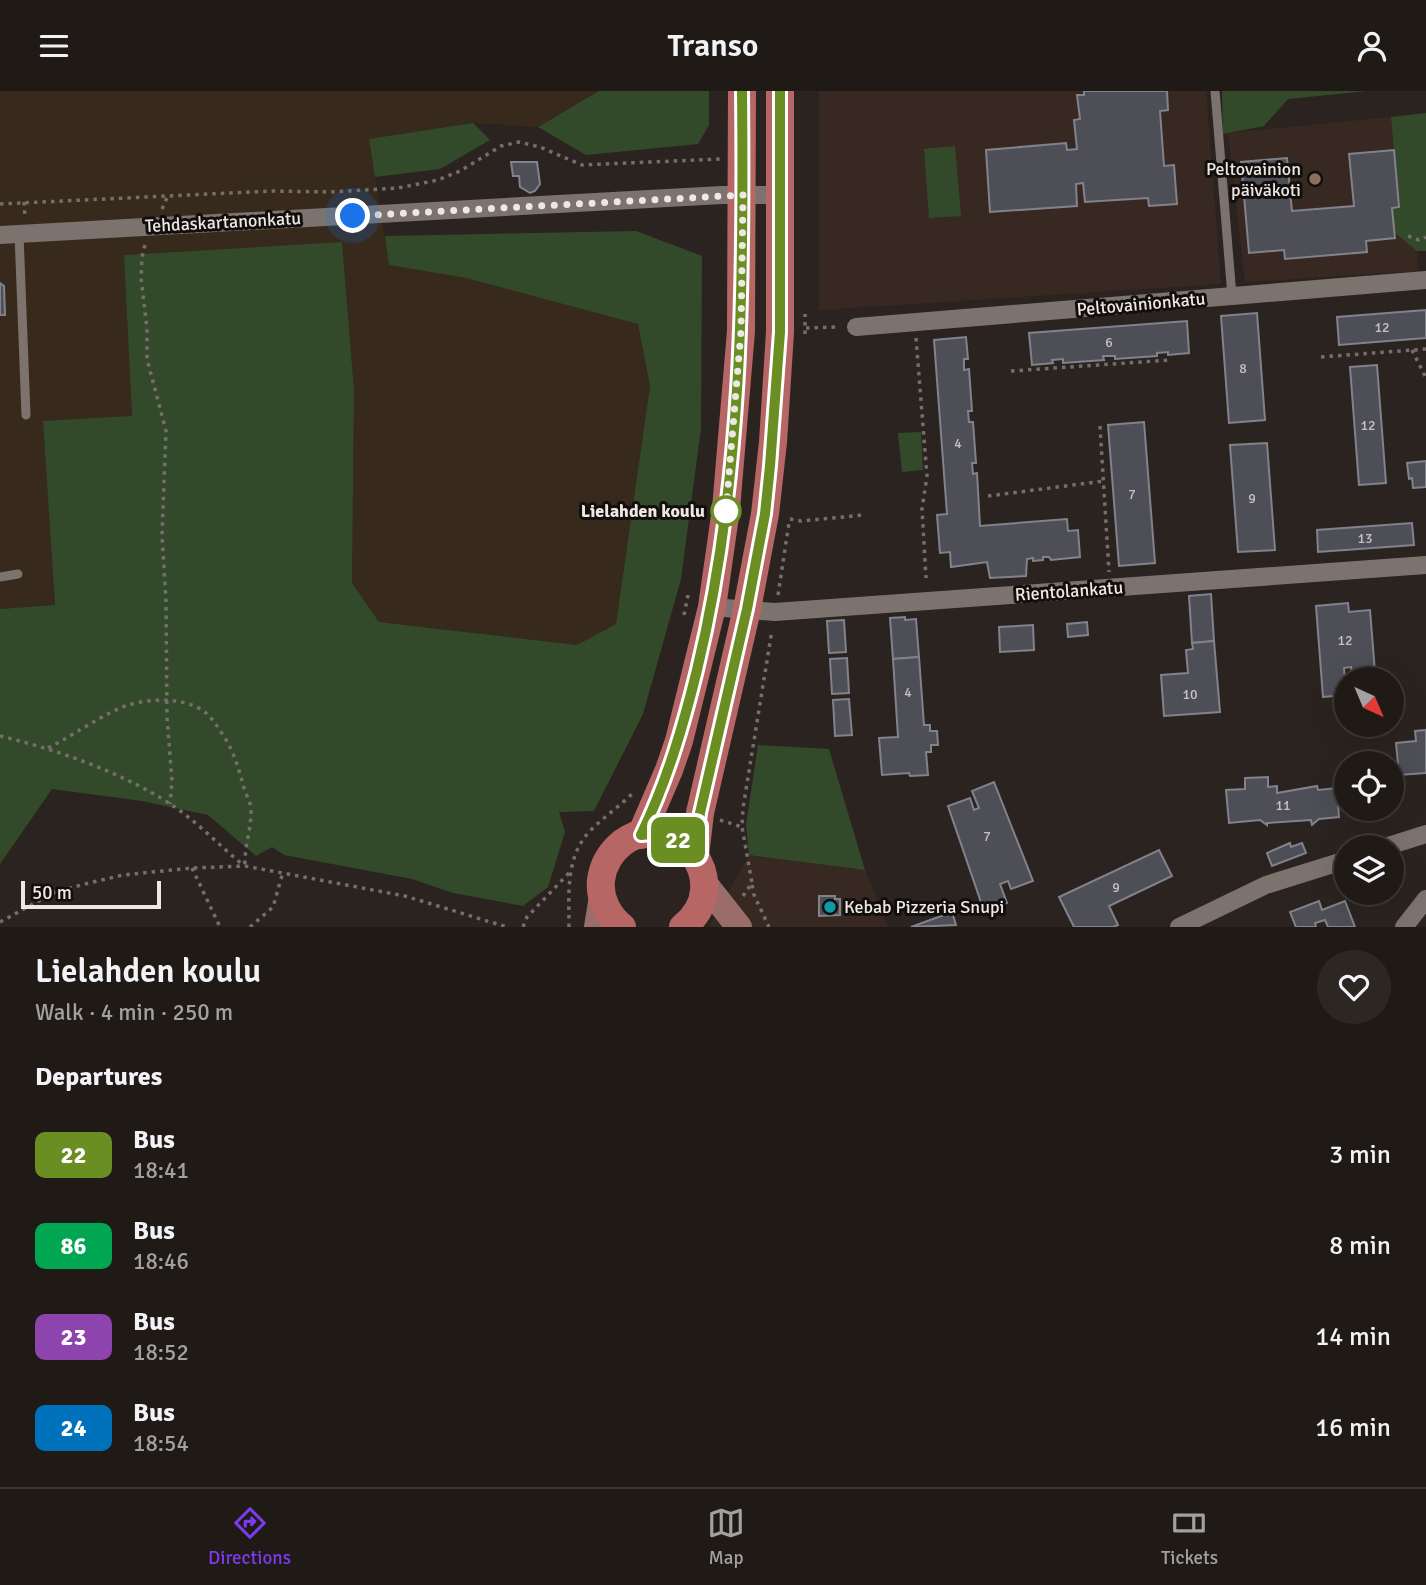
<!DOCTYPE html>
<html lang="en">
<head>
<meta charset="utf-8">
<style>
  body { margin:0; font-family:Signika,sans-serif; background:#2d2724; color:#f1f3f6; height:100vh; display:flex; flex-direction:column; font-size:26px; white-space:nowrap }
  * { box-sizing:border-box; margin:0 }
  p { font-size:23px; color:#a2a1a1 }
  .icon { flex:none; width:38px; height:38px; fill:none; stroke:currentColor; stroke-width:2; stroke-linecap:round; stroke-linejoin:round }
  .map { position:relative; height:836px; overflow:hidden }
  .sheet { display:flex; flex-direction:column; background:#201a17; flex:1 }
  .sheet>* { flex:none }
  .badge { padding:0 14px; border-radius:10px; font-size:24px; line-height:46px }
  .needle { width:46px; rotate:136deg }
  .tools { position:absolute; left:1334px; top:576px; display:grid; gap:14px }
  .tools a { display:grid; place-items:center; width:70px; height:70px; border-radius:50%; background:#201a17; box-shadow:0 7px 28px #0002,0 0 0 2px #3d3836; font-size:35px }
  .scale { position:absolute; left:21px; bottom:18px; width:140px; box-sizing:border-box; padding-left:7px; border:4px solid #eee8e5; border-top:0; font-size:19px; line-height:24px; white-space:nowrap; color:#eee8e5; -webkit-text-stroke:5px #110e0c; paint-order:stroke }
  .you { position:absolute; width:35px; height:35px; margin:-18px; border:5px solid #fff; border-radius:50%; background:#1a73e8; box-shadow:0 0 0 10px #1a73e833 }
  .map>.badge { position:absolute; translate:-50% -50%; box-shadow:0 0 0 4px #fff }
  h2 { padding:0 35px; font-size:26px; line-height:63px }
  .round { display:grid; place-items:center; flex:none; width:74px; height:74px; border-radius:37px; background:#2d2724 }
  .headline { display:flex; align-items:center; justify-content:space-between; height:119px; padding:0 35px }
  h1 { font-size:33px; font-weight:600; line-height:52px }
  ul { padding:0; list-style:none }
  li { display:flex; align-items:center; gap:21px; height:91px; padding:0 35px }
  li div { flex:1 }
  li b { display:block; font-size:26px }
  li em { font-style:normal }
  li .badge { min-width:77px; font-weight:700; text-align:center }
  header { display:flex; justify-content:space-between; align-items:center; height:91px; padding:0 35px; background:#201a17; font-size:32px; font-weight:600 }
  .tabs { display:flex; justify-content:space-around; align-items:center; height:98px; border-top:2px solid #3d3836; background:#201a17; font-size:19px; color:#a2a1a1 }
  .tabs a { display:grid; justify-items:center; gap:4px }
  .tabs .current { color:#7c3aed }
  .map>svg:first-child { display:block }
</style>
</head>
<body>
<header><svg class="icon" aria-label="menu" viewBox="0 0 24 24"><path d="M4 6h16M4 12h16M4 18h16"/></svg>Transo<svg class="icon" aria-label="person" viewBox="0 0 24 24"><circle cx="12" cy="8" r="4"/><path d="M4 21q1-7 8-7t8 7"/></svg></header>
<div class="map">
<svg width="1426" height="836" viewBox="0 0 1426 836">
  <rect width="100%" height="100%" fill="#2b231f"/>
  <g fill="#372922">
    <path d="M 819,0 L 1206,0 L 1221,193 L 819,219 Z"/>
    <path d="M 1391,26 L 1399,116 L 1394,141 L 1417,160 L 1418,180 L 1245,191 L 1228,42 Z"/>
    <path d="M 749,764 L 865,779 L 888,836 L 709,836 Z"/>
  </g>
  <path fill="#372a1c" d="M 0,0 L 599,0 L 538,36 L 473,32 L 369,49 L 389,174 L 466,187 L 638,233 L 650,295 L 616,533 L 577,554 L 379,531 L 352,492 L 354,299 L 342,151 L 124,164 L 132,326 L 43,330 L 55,514 L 0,518 Z"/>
  <g fill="#334a2a">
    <path d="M 599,0 L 709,0 L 709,34 L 698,53 L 586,64 L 538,36 Z"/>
    <path d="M 1222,0 L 1368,0 L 1288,8 L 1264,35 L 1223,43 Z"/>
    <path d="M 1426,22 L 1426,160 L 1417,160 L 1394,141 L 1392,117 L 1399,116 L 1391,26 Z"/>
    <path d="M 473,32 L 490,49 L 440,78 L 375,86 L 369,48 Z"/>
    <path d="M 955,55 L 961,125 L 929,127 L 924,58 Z"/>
    <path d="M 636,140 L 702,165 L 701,337 L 681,488 L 643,623 L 594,720 L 559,721 L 565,741 L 548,796 L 523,815 L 453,802 L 412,788 L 284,764 L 272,756 L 256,765 L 208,724 L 142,710 L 52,698 L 0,773 L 0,518 L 55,514 L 43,330 L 132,325 L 124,164 L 342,151 L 354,299 L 352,492 L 379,531 L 577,554 L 616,533 L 650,295 L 638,233 L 466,187 L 389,174 L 385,145 Z"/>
    <path d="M 921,341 L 923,379 L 902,381 L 898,342 Z"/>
    <path d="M 758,654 L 829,658 L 865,779 L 749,764 L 746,734 Z"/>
  </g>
  <g fill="#4d4e56" stroke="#82828c" stroke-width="2">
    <path d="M 1084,0 L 1167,0 L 1168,19 L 1160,20 L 1164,75 L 1174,74 L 1177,113 L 1149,115 L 1148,107 L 1085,111 L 1083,92 L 1076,93 L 1077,115 L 990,121 L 986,59 L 1066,52 L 1067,59 L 1077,58 L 1074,29 L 1080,28 L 1077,4 L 1084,4 Z"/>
    <path d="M 1394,59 L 1399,116 L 1392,117 L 1395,147 L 1366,150 L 1367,161 L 1285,168 L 1284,159 L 1249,162 L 1241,71 L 1287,67 L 1292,120 L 1354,115 L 1349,63 Z"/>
    <path d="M 511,71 L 537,71 L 540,93 L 535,100 L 530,102 L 520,96 L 519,85 L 513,85 Z"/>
    <path d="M 0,192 L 4,195 L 5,224 L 0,224 Z"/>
    <path d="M 1426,219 L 1426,247 L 1339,254 L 1337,226 Z"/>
    <path d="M 1257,222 L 1265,329 L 1229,332 L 1221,225 Z"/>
    <path d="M 1187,230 L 1189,262 L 1168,264 L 1168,261 L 1157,262 L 1157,265 L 1115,268 L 1115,265 L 1103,265 L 1104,269 L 1063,272 L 1063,268 L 1052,269 L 1053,272 L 1032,274 L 1029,242 Z"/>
    <path d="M 966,246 L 968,268 L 964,268 L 964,279 L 969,278 L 972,320 L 968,320 L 969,331 L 973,331 L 976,372 L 972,372 L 973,383 L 977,382 L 980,435 L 1067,428 L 1068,440 L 1078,439 L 1080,466 L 1051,469 L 1049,466 L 1043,466 L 1043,469 L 1033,470 L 1033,467 L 1027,468 L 1026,485 L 990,487 L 987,471 L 951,476 L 950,461 L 940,462 L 937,424 L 947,423 L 934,249 Z"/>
    <path d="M 1377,274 L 1386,392 L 1359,394 L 1350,276 Z"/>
    <path d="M 1144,331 L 1155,472 L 1119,475 L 1108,334 Z"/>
    <path d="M 1267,352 L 1275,459 L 1238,461 L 1230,354 Z"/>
    <path d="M 1426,370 L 1426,396 L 1413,397 L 1412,387 L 1409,388 L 1407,372 Z"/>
    <path d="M 1412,432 L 1414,454 L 1318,461 L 1317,439 Z"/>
    <path d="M 1211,503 L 1214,550 L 1192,552 L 1189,505 Z"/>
    <path d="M 1348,512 L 1349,521 L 1370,519 L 1375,581 L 1352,583 L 1351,576 L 1344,577 L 1346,604 L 1323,606 L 1316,515 Z"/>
    <path d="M 905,526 L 905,529 L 916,528 L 919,566 L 893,568 L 890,527 Z"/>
    <path d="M 844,529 L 846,561 L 829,562 L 827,530 Z"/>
    <path d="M 1087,531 L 1088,544 L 1068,546 L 1067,533 Z"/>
    <path d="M 1033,534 L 1034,559 L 1000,561 L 999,536 Z"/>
    <path d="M 1214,550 L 1220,621 L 1164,625 L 1161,584 L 1188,582 L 1186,559 L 1193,558 L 1192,552 Z"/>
    <path d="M 919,566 L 924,634 L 930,634 L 930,640 L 937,640 L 938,654 L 931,654 L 931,661 L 926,661 L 928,684 L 910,685 L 909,682 L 882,684 L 879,647 L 898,646 L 893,568 Z"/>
    <path d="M 847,567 L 849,602 L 832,603 L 830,568 Z"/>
    <path d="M 849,608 L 852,644 L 835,645 L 833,609 Z"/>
    <path d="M 1426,639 L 1426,682 L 1399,684 L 1396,652 L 1416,650 L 1415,640 Z"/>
    <path d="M 1268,686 L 1268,696 L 1277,695 L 1277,702 L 1317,695 L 1318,699 L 1337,697 L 1339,726 L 1319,728 L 1312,734 L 1311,729 L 1267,732 L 1267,734 L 1260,729 L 1229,732 L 1226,699 L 1245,698 L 1245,687 Z"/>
    <path d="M 994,691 L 1033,790 L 1011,798 L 1008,790 L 1000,793 L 1007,812 L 984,820 L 948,715 L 970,707 L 974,719 L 979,717 L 972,700 Z"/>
    <path d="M 1290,752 L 1291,756 L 1302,752 L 1306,762 L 1272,775 L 1267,762 Z"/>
    <path d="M 1159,759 L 1172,785 L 1109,815 L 1118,834 L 1113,836 L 1074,836 L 1059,806 Z"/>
    <path d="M 819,805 L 835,805 L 835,808 L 840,808 L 840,824 L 819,825 Z"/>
    <path d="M 1319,810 L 1322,819 L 1345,810 L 1355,836 L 1328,836 L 1325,829 L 1315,832 L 1316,836 L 1296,836 L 1290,821 Z"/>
    <path d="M 952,821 L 956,834 L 911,836 Z"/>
  </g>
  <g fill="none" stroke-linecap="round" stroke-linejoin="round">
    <g stroke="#756e6a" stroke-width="3.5" stroke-dasharray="3.5 5" stroke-linecap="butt">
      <path d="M 24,111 L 25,127"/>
      <path d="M 0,113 L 272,100 L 330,101 L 398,97 L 438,89 L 460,80 L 501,55 L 519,51 L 540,56 L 582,74 L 720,68"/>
      <path d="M 162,118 L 168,104"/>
      <path d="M 1408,145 L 1419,149 L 1426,146"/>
      <path d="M 145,154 L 142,166 L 141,187 L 147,238 L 147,268 L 166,340 L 162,444 L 166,511 L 167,626 L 172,690 L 170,713"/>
      <path d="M 806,237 L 838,236"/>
      <path d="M 805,243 L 805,223"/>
      <path d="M 916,247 L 927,385 L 922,418 L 926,487"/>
      <path d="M 1412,259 L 1426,287"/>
      <path d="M 1321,266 L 1426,258"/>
      <path d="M 1011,280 L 1170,269"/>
      <path d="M 1100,335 L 1109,481"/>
      <path d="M 988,405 L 1104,390"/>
      <path d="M 790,428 L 801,430 L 864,424"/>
      <path d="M 778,504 L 789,432"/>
      <path d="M 684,524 L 688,504"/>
      <path d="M 0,645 C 58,659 118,680 169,712 C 195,729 219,754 243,774"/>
      <path d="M 48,657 C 72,645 94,629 118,618 C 142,607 184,604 206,622 C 214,629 219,638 225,647 C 235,664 239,679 244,697 C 246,704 250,710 251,717 C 252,737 244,755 245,775"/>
      <path d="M 720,729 L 742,736"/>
      <path d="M 192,777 L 220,836"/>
      <path d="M 752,794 L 754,804 L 769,836"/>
      <path d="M 743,805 L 752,792 L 742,736 L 743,717 L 772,539"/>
      <path d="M 0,831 L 55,801 L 89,792 L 123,784 L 192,777 L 245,775 L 405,805 L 507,836"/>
      <path d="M 250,836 L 273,816 L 283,781"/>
      <path d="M 523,836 L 527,826 L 569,782"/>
      <path d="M 569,836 C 569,802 565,764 592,738 C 605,725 620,715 633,702"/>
    </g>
    <g stroke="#7d736e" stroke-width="9">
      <path d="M 1215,0 L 1232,205"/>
      <path d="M 19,143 L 26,324"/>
      <path d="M 0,486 L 18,483"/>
    </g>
    <g stroke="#7d736e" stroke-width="18">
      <path d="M 0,144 L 722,104 L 782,104"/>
      <path d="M 856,236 L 1426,189"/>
      <path d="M 712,516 L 775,521 L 1426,474"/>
      <path d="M 1385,756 L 1426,743"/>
      <path d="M 1179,836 L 1266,794 L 1346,769"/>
      <path d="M 1404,836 L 1426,808"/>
    </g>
    <g stroke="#9a6c6a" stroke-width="26">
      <path d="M 705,793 L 739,836"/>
      <path d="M 597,836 L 602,805"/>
    </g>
    <g stroke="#b76666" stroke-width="28">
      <path d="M 641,744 L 669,679 L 679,650 L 712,516 L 726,418 L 741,240 L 742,0"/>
      <path d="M 695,765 L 700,722 L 747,518 L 765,423 L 773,351 L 780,241 L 780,0"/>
      <path d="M 622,836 C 608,825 599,807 601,789 C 603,774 611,761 622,752 C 675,712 738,793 683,836"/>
    </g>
  </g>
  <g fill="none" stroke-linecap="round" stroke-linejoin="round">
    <defs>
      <path id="line" d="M 742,0 C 744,193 743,390 697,579 C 683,636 667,690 641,744 C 664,741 681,747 695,765 L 700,722 L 747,518 L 765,423 L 770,375 L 780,241 L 780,0"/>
    </defs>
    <use href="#line" stroke="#fff" stroke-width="16"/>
    <use href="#line" stroke="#6b8e23" stroke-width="10"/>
    <path stroke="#eee8e5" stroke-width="7" stroke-dasharray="0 12.6" d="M 353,125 L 743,104 L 741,240 L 726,420"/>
  </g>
  <circle fill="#8d6e63" stroke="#110e0c" stroke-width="2.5" cx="1315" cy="88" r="7"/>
  <circle fill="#fff" stroke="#6b8e23" stroke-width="3.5" cx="726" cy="420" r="14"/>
  <circle fill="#0f9aa8" stroke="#110e0c" stroke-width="2.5" cx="830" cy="816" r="7"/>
  <g text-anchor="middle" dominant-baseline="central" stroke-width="6" stroke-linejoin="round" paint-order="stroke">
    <g font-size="14" fill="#c6c2c1">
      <text x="1382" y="236">12</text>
      <text x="1109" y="251">6</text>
      <text x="1243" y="277">8</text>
      <text x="1368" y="334">12</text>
      <text x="958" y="352">4</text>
      <text x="1132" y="403">7</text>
      <text x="1252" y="407">9</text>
      <text x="1365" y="447">13</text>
      <text x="1345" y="549">12</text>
      <text x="908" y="601">4</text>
      <text x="1190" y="603">10</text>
      <text x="1283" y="714">11</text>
      <text x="987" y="745">7</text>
      <text x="1116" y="796">9</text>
    </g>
    <g font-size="18" fill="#eee8e5" stroke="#110e0c" text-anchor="end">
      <text x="1301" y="78">Peltovainion<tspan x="1301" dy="21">päiväkoti</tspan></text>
      <text x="844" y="816" text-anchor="start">Kebab Pizzeria Snupi</text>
    </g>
    <g font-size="18" fill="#eee8e5" stroke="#110e0c">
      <text transform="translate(223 131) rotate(-3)">Tehdaskartanonkatu</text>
      <text transform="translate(1141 213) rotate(-5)">Peltovainionkatu</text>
      <text transform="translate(1069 500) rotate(-4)">Rientolankatu</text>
    </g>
    <g font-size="18" font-weight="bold" fill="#eee8e5" stroke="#110e0c" text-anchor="end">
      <text x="705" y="420">Lielahden koulu</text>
    </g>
  </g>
</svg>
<div class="tools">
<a><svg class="needle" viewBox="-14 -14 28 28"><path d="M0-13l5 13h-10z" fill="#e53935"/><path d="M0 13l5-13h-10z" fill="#a2a1a1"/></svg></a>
<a><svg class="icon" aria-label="locate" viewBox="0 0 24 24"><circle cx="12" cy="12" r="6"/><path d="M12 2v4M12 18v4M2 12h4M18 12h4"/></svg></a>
<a><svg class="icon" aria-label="layers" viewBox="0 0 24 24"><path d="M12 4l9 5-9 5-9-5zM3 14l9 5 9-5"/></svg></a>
</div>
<div class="scale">50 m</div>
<div class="you" style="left:353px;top:125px"></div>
<b class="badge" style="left:678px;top:749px;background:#6b8e23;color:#fff">22</b>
</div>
<section class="sheet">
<div class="headline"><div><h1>Lielahden koulu</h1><p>Walk · 4 min · 250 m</p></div><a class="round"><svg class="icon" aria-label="heart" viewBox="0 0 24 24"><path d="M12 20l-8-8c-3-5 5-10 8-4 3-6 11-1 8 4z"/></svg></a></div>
<h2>Departures</h2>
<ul>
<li><span class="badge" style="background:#6b8e23;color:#fff">22</span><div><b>Bus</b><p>18:41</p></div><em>3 min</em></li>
<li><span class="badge" style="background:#00a651;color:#fff">86</span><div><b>Bus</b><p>18:46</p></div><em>8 min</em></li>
<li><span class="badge" style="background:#8e44ad;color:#fff">23</span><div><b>Bus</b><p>18:52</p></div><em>14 min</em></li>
<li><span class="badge" style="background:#0072bc;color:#fff">24</span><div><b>Bus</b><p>18:54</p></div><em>16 min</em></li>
</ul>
</section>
<nav class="tabs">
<a class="current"><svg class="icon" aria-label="directions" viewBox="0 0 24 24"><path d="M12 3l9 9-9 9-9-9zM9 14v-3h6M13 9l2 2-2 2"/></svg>Directions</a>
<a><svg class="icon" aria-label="map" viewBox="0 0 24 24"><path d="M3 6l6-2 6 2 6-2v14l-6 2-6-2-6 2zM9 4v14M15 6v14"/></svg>Map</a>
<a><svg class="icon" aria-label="tickets" viewBox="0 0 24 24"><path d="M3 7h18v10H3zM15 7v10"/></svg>Tickets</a>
</nav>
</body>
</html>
